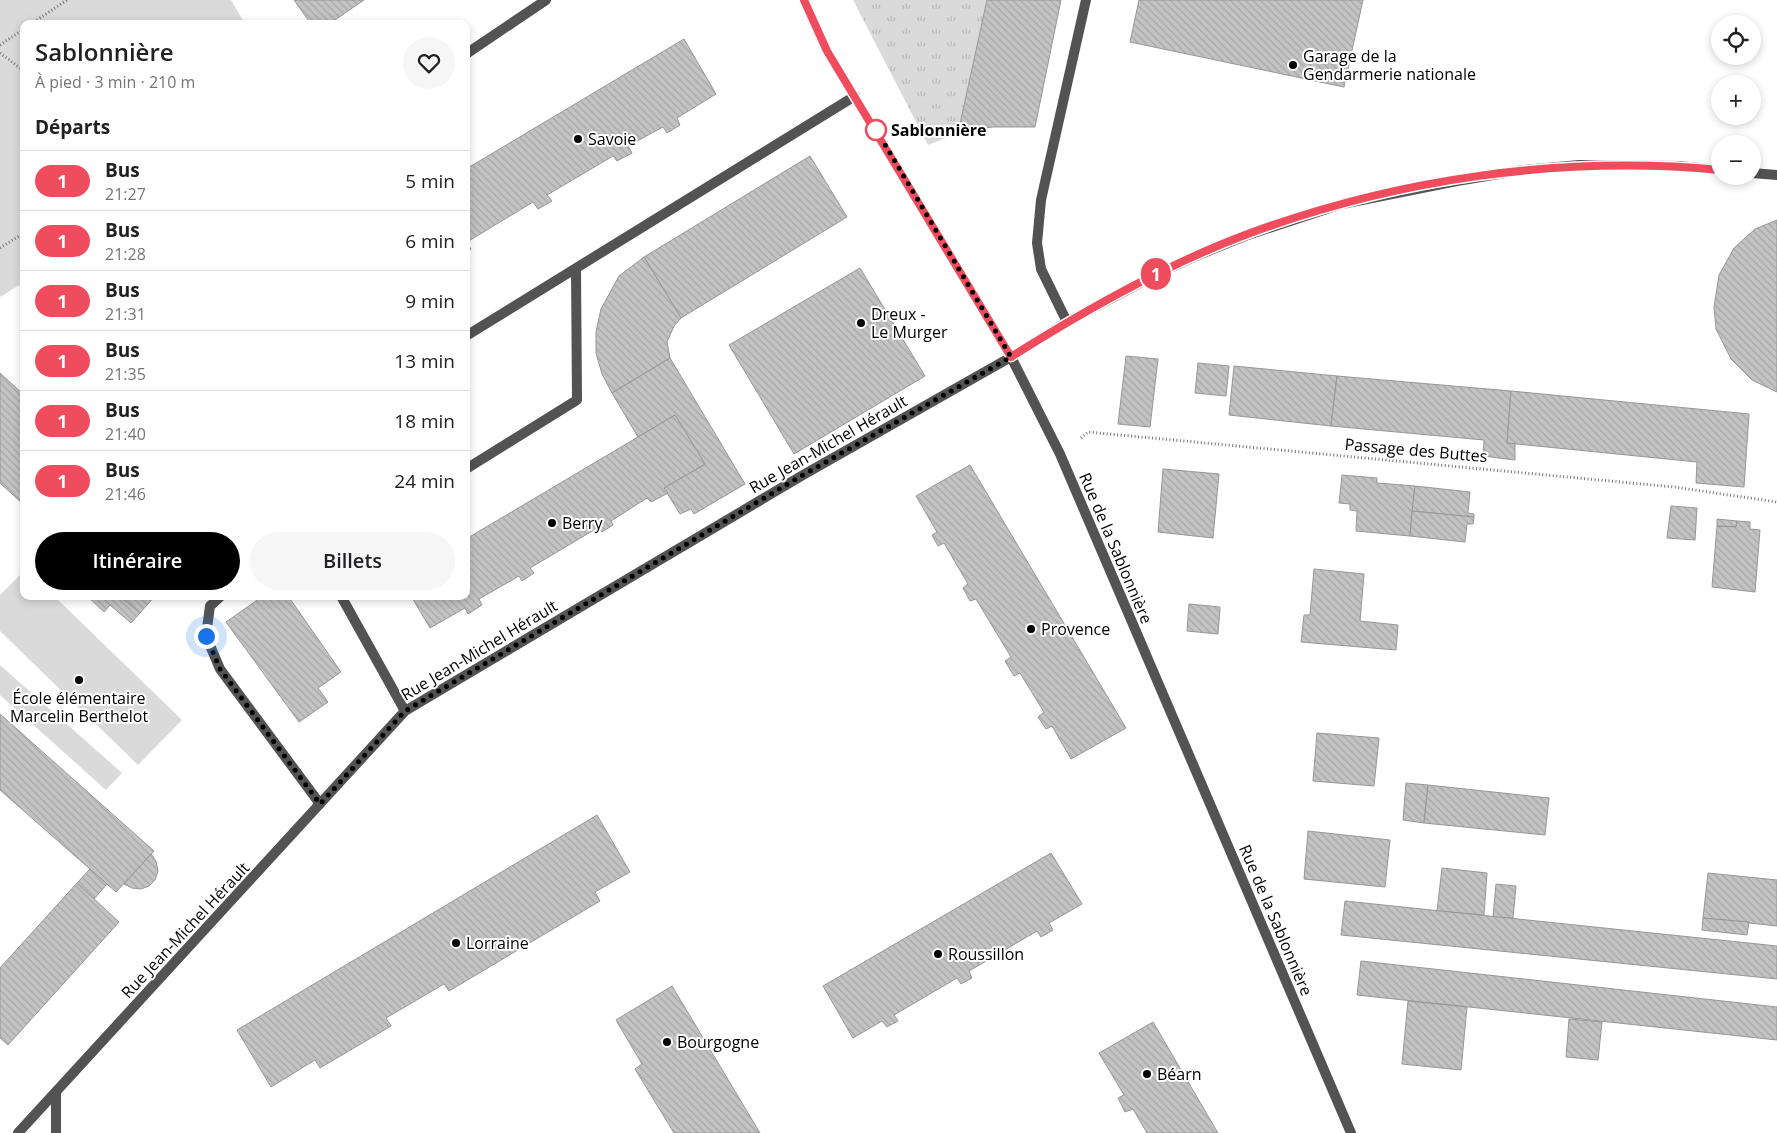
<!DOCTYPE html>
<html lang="fr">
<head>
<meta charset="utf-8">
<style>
  body { margin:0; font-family:"Open Sans",sans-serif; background:#f6f6f6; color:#202124; height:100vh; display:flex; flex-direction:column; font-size:19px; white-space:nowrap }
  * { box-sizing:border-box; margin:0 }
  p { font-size:16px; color:#757577 }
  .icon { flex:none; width:28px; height:28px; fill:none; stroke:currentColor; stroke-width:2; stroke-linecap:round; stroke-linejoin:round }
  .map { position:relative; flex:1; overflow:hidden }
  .sheet { position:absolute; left:20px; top:20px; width:450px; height:580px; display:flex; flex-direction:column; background:#fff; border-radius:10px; box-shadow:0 2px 8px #0003 }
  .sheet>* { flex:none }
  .badge { padding:0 10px; border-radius:16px; font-size:18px; line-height:32px }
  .fabs { position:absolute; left:1711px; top:15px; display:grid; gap:10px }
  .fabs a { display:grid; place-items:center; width:50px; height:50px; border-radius:50%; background:#fff; box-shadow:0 2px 8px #0003; font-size:25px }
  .you { position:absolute; width:25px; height:25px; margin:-12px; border:4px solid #fff; border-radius:50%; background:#1a73e8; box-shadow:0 0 0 8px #1a73e833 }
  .map>.badge { position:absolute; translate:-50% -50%; box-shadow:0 0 0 2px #fff }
  h2 { padding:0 15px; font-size:19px; line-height:45px }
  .round { display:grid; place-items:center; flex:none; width:52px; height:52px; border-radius:26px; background:#f6f6f6 }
  .summary { display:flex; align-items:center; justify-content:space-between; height:85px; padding:0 15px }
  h1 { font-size:24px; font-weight:600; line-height:38px }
  .action { display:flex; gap:10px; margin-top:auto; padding:10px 15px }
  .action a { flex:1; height:58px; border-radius:30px; background:#000; color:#fff; font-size:20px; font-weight:600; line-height:58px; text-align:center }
  .action a+a { background:#f6f6f6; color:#202124 }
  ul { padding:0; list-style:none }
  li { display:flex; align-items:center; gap:15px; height:60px; padding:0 15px; border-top:1px solid #e0e0e0 }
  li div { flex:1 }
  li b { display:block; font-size:19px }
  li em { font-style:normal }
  li .badge { min-width:55px; font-weight:700; text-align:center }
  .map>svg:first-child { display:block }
</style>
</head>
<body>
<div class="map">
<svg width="1777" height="1133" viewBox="0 0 1777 1133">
  <defs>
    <pattern id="grass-tufts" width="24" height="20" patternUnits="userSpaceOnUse" patternTransform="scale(1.25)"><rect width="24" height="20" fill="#dadada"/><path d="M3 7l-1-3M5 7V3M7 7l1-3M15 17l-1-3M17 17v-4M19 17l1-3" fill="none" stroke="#b9b9b9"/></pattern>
    <pattern id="building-back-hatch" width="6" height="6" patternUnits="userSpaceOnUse" patternTransform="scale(1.25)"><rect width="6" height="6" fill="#c3c3c3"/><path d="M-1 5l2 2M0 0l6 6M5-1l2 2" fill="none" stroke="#a6a6a6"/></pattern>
  </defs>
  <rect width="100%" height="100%" fill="#fff"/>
  <path fill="url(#grass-tufts)" d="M 853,0 L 987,0 L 958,133 L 928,145 Z"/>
  <g fill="#dadada">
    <path d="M 0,0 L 231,0 L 245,24 L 24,24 L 24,282 L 0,297 Z"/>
    <path d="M 24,571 L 24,596 L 54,596 L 182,720 L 138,765 L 0,631 L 0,595 Z"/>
    <path d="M 0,665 L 122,773 L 106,790 L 0,695 Z"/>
  </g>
  <g fill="url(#building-back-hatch)" stroke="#979797">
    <path d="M 294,0 L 364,0 L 329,24 L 311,24 Z"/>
    <path d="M 987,0 L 1061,0 L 1035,127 L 992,127 L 958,133 Z"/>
    <path d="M 1139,0 L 1363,0 L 1344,87 L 1130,42 Z"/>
    <path d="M 684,39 L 716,94 L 677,118 L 680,125 L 667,133 L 663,127 L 628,146 L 632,153 L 617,161 L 613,156 L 547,195 L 552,201 L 538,209 L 533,202 L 467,242 L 471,249 L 466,252 L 466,169 Z"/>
    <path d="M 810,156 L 847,217 L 681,318 L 644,257 Z"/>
    <path d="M 1777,220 L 1777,392 L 1752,380 L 1731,359 L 1716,329 L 1714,307 L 1719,275 L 1734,248 L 1755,229 Z"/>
    <path d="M 644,257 L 681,318 L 674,326 L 667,342 L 670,358 L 612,393 L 602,374 L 596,353 L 596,332 L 601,309 L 619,276 Z"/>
    <path d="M 860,268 L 925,376 L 794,454 L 729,345 Z"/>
    <path d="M 1126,356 L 1158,359 L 1150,427 L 1118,424 Z"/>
    <path d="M 670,358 L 745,484 L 694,514 L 691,509 L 680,514 L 664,488 L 705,464 L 675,415 L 638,437 L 612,393 Z"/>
    <path d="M 1198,363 L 1229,366 L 1226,396 L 1195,393 Z"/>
    <path d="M 1234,366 L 1337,376 L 1331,426 L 1229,415 Z"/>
    <path d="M 0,373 L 24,395 L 24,505 L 0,483 Z"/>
    <path d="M 1337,376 L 1511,391 L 1507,443 L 1515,444 L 1515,460 L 1483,456 L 1484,440 L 1331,426 Z"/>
    <path d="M 1511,391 L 1749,414 L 1744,487 L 1696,483 L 1697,462 L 1507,443 Z"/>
    <path d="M 675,415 L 705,464 L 664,488 L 668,493 L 651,502 L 647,498 L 611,521 L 613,525 L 602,532 L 599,527 L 530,568 L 534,573 L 522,581 L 519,576 L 479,599 L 482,605 L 468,614 L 465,608 L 430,628 L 411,596 L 466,596 L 466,539 Z"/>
    <path d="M 970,465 L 1126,728 L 1071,759 L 1052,726 L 1046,729 L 1038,717 L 1044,712 L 1020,673 L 1014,676 L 1005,661 L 1011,657 L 976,599 L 970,601 L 963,588 L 968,584 L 944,543 L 938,546 L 932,535 L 937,532 L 916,496 Z"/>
    <path d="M 1163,469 L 1219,474 L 1213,538 L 1158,532 Z"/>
    <path d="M 1342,475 L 1377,478 L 1377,483 L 1415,486 L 1410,536 L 1356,531 L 1357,511 L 1350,510 L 1350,504 L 1339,503 Z"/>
    <path d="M 1415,486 L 1470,492 L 1468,513 L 1474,514 L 1474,517 L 1412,511 Z"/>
    <path d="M 1671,506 L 1697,508 L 1695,540 L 1667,538 Z"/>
    <path d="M 1412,511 L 1474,517 L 1473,524 L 1467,524 L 1465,542 L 1410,536 Z"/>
    <path d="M 1717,519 L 1737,521 L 1736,527 L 1717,526 Z"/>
    <path d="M 1737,521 L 1750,522 L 1750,529 L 1760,530 L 1755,592 L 1712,587 L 1717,526 L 1736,527 Z"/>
    <path d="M 1314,569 L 1364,574 L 1360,621 L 1398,625 L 1396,650 L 1301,642 L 1304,615 L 1310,615 Z"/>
    <path d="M 87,596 L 120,596 L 140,613 L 131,623 L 110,605 L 104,612 Z"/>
    <path d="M 120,596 L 155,596 L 140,613 Z"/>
    <path d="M 263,596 L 288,596 L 341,672 L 318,688 L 328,702 L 299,722 L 226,622 Z"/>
    <path d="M 1189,604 L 1220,607 L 1218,634 L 1187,631 Z"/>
    <path d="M 0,714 L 154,851 L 116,892 L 0,790 Z"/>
    <path d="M 1317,733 L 1379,738 L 1374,786 L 1313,781 Z"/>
    <path d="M 1406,783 L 1428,785 L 1424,823 L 1403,820 Z"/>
    <path d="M 1428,785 L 1549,798 L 1545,835 L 1424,823 Z"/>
    <path d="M 597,815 L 630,872 L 595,892 L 600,901 L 449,991 L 444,984 L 386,1018 L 391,1026 L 320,1068 L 315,1060 L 271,1087 L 237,1030 Z"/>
    <path d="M 1308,831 L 1390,840 L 1385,887 L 1304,879 Z"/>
    <path d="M 1051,853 L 1082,904 L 1049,923 L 1053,930 L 1041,937 L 1037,931 L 969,971 L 972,978 L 961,984 L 957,978 L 894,1015 L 898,1021 L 887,1027 L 882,1021 L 853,1038 L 823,986 Z"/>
    <path d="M 151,854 L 156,861 L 158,871 L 155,880 L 149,886 L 141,889 L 132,888 L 124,884 Z"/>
    <path d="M 1442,868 L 1487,873 L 1484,915 L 1437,911 Z"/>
    <path d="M 90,869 L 107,884 L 94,899 L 77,883 Z"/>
    <path d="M 1708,873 L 1777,880 L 1777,926 L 1703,918 Z"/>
    <path d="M 77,883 L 119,922 L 8,1045 L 0,1038 L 0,968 Z"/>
    <path d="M 1496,884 L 1516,886 L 1513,918 L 1493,917 Z"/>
    <path d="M 1345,901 L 1777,946 L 1777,979 L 1341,935 Z"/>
    <path d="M 1703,918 L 1749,922 L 1747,935 L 1702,930 Z"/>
    <path d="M 1361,961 L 1777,1007 L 1777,1040 L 1357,995 Z"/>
    <path d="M 672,986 L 760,1133 L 674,1133 L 635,1069 L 642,1064 L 616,1020 Z"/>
    <path d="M 1408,1001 L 1467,1007 L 1461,1070 L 1402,1064 Z"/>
    <path d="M 1569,1019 L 1602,1022 L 1598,1060 L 1566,1057 Z"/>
    <path d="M 1153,1022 L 1218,1133 L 1147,1133 L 1133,1109 L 1125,1112 L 1118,1098 L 1124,1095 L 1099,1053 Z"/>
  </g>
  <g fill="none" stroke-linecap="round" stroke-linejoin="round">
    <g stroke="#757575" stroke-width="3" stroke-dasharray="1 2.5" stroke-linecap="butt">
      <path d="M 31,24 L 67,0"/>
      <path d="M 0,45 L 24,29"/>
      <path d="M 0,53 L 24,71"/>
      <path d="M 0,248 L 24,233"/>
      <path d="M 1081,438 L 1088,432 L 1674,487 L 1777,502"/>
    </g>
    <g stroke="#535353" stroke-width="10">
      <path d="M 466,54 L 546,0"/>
      <path d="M 1067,322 L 1041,269 L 1037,243 L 1041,200 L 1086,0"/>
      <path d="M 466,336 L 855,96"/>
      <path d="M 466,469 L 577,400 L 576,269"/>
      <path d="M 221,596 L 210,606 L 206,636 L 220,669 L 320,804"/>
      <path d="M 341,596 L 405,711"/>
    </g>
    <g stroke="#535353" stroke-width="10">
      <path d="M 804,0 L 827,51 L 1011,357 L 1060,454 L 1351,1133"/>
      <path d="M 1752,173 L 1777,175"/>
      <path d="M 18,1133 L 405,711 L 803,475 L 1011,357 L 1067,322 L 1153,276 L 1196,256 L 1245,236 L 1342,204 L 1457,181 L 1523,170 L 1579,165 L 1679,166 L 1720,170"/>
      <path d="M 56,1133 L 56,1092"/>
    </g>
  </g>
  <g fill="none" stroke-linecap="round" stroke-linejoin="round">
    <defs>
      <path id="line" d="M 804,0 L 827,51 L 1011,357 C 1085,310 1163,266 1245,235 C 1395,179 1561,155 1720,170"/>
    </defs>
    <use href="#line" stroke="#fff" stroke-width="11"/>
    <use href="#line" stroke="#ef4d5e" stroke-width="8"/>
    <path stroke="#000" stroke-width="5" stroke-dasharray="0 9" d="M 206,636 L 220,669 L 320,804 L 405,711 L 803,475 L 1011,357 L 874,126 L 876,130"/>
  </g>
  <g fill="#000" stroke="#fff" stroke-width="2">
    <circle cx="1293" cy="65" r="5"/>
    <circle cx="578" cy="139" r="5"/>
    <circle cx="861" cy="323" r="5"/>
    <circle cx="552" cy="523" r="5"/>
    <circle cx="1031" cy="629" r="5"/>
    <circle cx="79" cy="680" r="5"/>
    <circle cx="456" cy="943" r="5"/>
    <circle cx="938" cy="954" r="5"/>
    <circle cx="667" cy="1042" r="5"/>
    <circle cx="1147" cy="1074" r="5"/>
  </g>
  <circle fill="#fff" stroke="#ef4d5e" stroke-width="2.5" cx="876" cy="130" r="10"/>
  <g text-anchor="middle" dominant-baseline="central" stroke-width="4" stroke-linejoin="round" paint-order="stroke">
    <g font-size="16" fill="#000" stroke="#fff" text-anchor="start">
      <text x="1303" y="56">Garage de la<tspan x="1303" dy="18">Gendarmerie nationale</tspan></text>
      <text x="588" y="139">Savoie</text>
      <text x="871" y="314">Dreux -<tspan x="871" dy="18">Le Murger</tspan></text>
      <text x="562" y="523">Berry</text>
      <text x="1041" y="629">Provence</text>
      <text x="79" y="698" text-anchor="middle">École élémentaire<tspan x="79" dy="18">Marcelin Berthelot</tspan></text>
      <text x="466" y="943">Lorraine</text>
      <text x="948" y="954">Roussillon</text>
      <text x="677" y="1042">Bourgogne</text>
      <text x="1157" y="1074">Béarn</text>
    </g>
    <g font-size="16" font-weight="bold" fill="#000" stroke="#fff" text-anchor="start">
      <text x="891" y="130">Sablonnière</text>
    </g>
    <g font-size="16" fill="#000" stroke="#fff">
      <text transform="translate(828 444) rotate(-30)">Rue Jean-Michel Hérault</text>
      <text transform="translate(1416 450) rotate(5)">Passage des Buttes</text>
      <text transform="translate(1116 548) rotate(67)">Rue de la Sablonnière</text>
      <text transform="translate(479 650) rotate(-31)">Rue Jean-Michel Hérault</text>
      <text transform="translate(1276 920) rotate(67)">Rue de la Sablonnière</text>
      <text transform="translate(185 930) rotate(-47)">Rue Jean-Michel Hérault</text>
    </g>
  </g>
</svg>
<div class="fabs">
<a><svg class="icon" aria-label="locate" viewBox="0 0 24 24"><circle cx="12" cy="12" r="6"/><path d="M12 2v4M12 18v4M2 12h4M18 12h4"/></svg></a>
<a>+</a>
<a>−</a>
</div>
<div class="you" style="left:206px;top:636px"></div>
<b class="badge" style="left:1156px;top:274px;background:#ef4d5e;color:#fff">1</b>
<section class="sheet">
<div class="summary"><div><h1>Sablonnière</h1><p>À pied · 3 min · 210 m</p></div><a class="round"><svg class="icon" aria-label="heart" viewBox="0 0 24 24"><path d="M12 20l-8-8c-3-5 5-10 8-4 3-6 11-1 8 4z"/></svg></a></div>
<h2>Départs</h2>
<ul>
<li><span class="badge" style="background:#ef4d5e;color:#fff">1</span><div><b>Bus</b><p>21:27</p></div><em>5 min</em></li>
<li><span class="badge" style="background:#ef4d5e;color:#fff">1</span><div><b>Bus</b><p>21:28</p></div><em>6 min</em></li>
<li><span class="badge" style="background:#ef4d5e;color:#fff">1</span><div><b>Bus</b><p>21:31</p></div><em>9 min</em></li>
<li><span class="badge" style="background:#ef4d5e;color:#fff">1</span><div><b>Bus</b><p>21:35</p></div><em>13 min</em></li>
<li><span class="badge" style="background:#ef4d5e;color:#fff">1</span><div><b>Bus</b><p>21:40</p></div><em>18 min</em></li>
<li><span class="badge" style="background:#ef4d5e;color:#fff">1</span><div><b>Bus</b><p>21:46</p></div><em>24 min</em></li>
</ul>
<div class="action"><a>Itinéraire</a><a>Billets</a></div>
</section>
</div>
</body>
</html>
